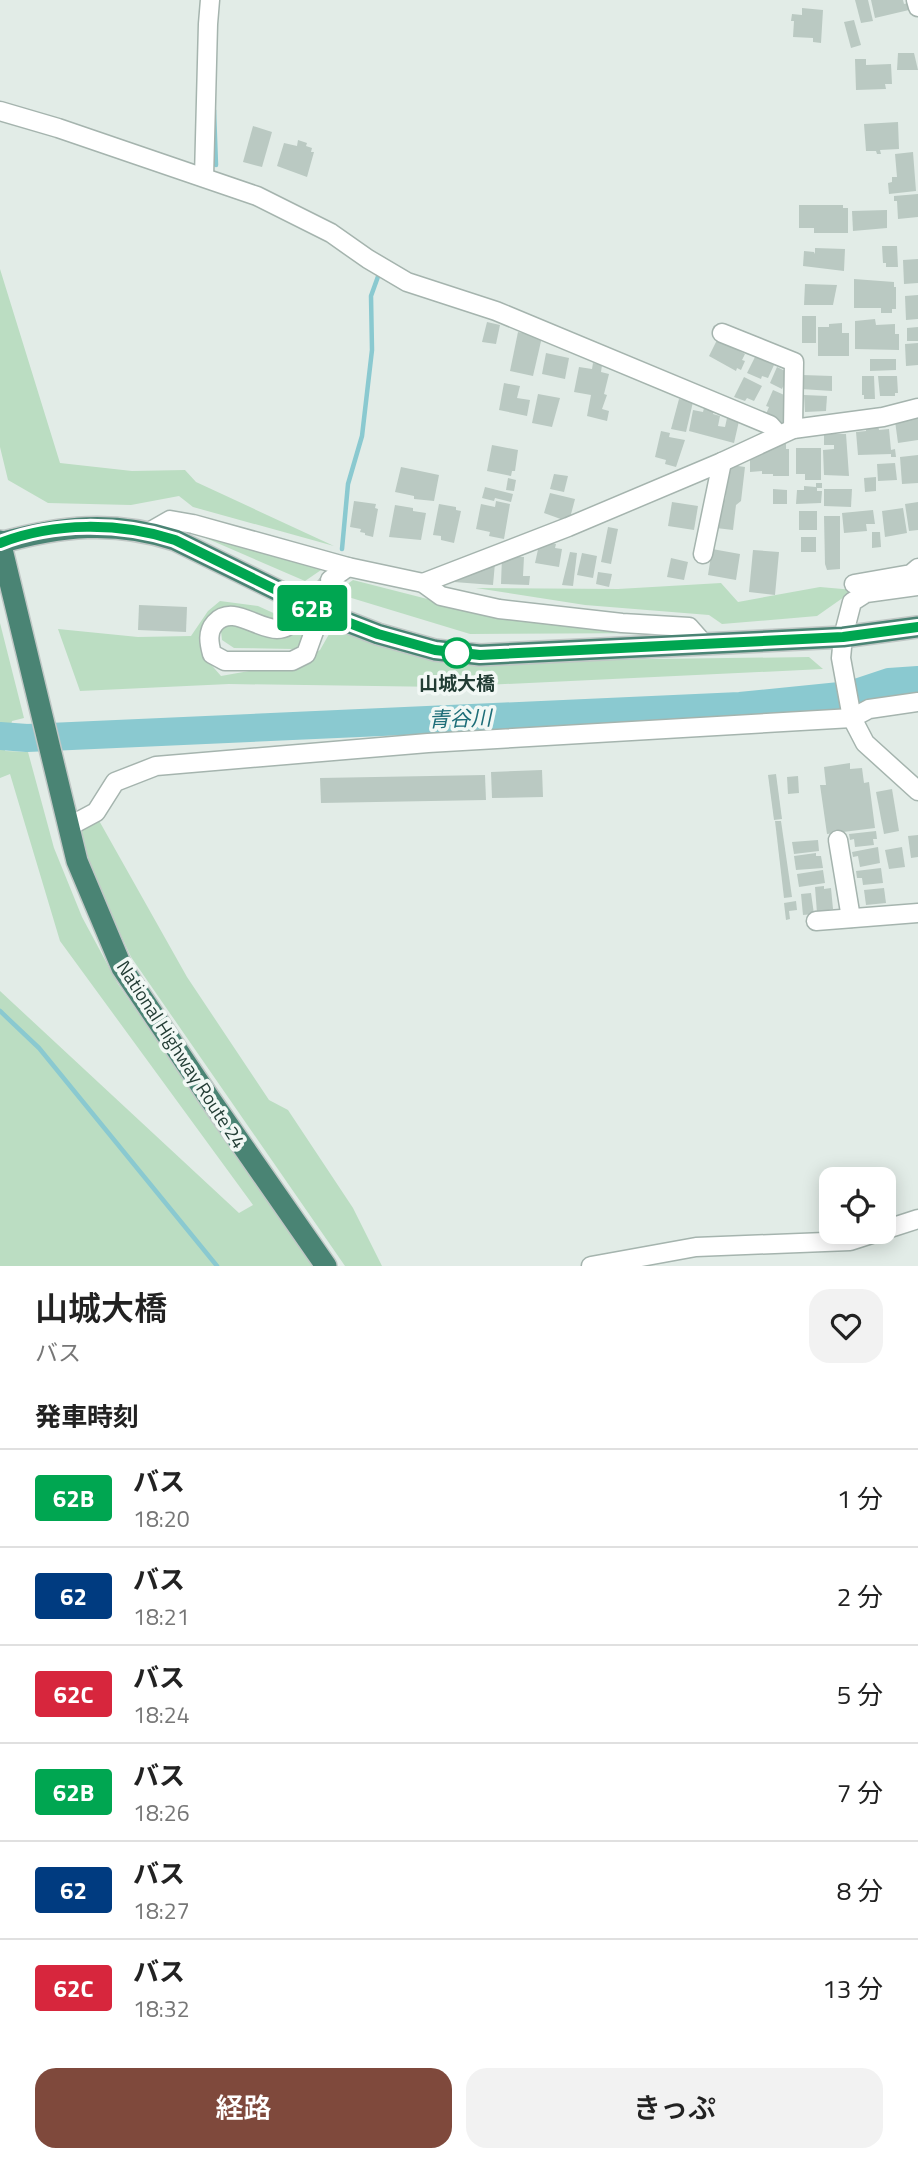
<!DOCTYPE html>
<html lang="ja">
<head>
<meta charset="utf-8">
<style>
  body { margin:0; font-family:"Titillium Web","Noto Sans JP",sans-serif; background:#f2f2f2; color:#222; height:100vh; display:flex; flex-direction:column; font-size:26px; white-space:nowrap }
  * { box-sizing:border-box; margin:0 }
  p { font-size:23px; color:#767676 }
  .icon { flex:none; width:38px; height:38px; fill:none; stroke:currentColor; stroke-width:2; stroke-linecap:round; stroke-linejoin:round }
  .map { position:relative; height:1266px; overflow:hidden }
  .drawer { display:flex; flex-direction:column; background:#fff; flex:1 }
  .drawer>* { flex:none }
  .badge { padding:0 14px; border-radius:5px; font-size:24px; line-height:46px }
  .fabs { position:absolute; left:819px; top:1167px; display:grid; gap:14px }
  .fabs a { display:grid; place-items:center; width:77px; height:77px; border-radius:14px; background:#fff; box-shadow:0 4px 18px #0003; font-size:35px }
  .map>.badge { position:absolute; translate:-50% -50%; box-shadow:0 0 0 4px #fff }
  h2 { padding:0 35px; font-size:26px; line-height:63px }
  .round { display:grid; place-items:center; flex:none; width:74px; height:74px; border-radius:21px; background:#f2f2f2 }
  .summary { display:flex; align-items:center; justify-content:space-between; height:119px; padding:0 35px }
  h1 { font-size:33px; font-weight:600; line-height:52px }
  .primary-button { display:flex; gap:14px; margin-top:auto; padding:14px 35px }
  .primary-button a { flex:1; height:80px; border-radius:21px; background:#7f493c; color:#fff; font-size:28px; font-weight:600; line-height:80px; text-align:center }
  .primary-button a+a { background:#f2f2f2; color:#222 }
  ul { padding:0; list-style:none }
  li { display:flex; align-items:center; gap:21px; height:98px; padding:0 35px; border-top:2px solid #e0e0e0 }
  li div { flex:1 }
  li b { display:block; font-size:26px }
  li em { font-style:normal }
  li .badge { min-width:77px; font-weight:700; text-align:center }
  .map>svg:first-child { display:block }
</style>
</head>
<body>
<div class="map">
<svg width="918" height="1266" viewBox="0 0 918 1266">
  <rect width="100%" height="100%" fill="#e2ece7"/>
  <g fill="#bbddc2">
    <path d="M 0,269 L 60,463 L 132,471 L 185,470 L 196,482 L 334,546 L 193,507 L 179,496 L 131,505 L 48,503 L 8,480 L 0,447 Z"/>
    <path d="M 185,529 L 324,568 L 305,581 Z"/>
    <path d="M 353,580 L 494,616 L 663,633 L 470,634 L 335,593 Z"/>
    <path d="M 721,583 L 738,602 L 820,587 L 854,590 L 817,616 L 722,624 L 709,615 L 585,605 L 476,588 L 618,589 Z"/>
    <path d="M 220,601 L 258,606 L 280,616 L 269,620 L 208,620 L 200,637 L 201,653 L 221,676 L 299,662 L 320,650 L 332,629 L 443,662 L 809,657 L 823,669 L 444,687 L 229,684 L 80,691 L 58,629 L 138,637 L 191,636 L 208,611 Z"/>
    <path d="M 303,618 L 308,627 L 306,642 L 293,649 L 234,648 L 222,640 L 221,631 L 227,621 L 260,623 Z"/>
    <path d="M 0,623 L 24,718 L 12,721 L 5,751 L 28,752 L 54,848 L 82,917 L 118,984 L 314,1266 L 0,1266 L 0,991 L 239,1213 L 253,1205 L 60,941 L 10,774 L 0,778 Z"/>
    <path d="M 97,817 L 187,977 L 269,1100 L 288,1110 L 353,1208 L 382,1266 L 345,1266 L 131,957 L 94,877 L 76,829 Z"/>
  </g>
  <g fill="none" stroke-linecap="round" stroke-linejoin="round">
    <g stroke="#8ac9d0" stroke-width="4.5">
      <path d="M 214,110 L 216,165"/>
      <path d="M 342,549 L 348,484 L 362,436 L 372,350 L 371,296 L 380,271"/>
      <path d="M 0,1011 L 39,1048 L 217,1266"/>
    </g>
    <path stroke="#8ac9d0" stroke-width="28" d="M 0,736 L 27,738 L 740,706 L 850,695 L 889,682 L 918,680"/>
  </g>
  <g fill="#bac9c2">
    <path d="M 855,0 L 868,0 L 873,21 L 861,23 Z"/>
    <path d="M 871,0 L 903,0 L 904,4 L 908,3 L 909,10 L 875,18 Z"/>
    <path d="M 802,8 L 823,10 L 821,43 L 813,42 L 813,38 L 793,37 L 794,21 L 791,21 L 792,14 L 802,15 Z"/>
    <path d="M 854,20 L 861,45 L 851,48 L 844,22 Z"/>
    <path d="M 898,53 L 914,53 L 918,70 L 897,70 Z"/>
    <path d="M 855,59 L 866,59 L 866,65 L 891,64 L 892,84 L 885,84 L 886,89 L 856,90 Z"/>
    <path d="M 898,122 L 899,149 L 880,150 L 881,154 L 877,154 L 876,151 L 866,151 L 864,124 Z"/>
    <path d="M 253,126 L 272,132 L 262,167 L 243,162 Z"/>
    <path d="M 298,140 L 307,143 L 306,146 L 312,148 L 311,152 L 314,152 L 307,177 L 277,166 L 284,143 L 297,146 Z"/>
    <path d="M 913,152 L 916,191 L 889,194 L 888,183 L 892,182 L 892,177 L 897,177 L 895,154 Z"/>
    <path d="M 918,194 L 918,217 L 898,219 L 897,201 L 894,201 L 894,196 Z"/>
    <path d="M 799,205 L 843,205 L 843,208 L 848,208 L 848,233 L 814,233 L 814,228 L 799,228 Z"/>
    <path d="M 887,210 L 887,228 L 853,231 L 852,211 Z"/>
    <path d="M 882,246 L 897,246 L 898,267 L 886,267 L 886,263 L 883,263 Z"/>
    <path d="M 815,248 L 845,249 L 844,271 L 803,266 L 804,251 L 814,252 L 815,254 Z"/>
    <path d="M 918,259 L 918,283 L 904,284 L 903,260 Z"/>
    <path d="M 854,279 L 894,282 L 894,287 L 896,287 L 896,309 L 892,309 L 892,313 L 881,313 L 881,308 L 854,308 Z"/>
    <path d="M 805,284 L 837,285 L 833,305 L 804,305 Z"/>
    <path d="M 918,295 L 918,319 L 906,320 L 905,296 Z"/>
    <rect x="802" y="316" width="14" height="27"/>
    <path d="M 875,319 L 876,325 L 895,324 L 895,334 L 899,334 L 899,350 L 855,349 L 855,321 Z"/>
    <path d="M 487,322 L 500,325 L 496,344 L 482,342 Z"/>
    <path d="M 842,323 L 842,333 L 849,333 L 849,356 L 818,356 L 818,327 L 829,327 L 829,324 Z"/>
    <path d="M 918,327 L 918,341 L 907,341 L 907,328 Z"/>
    <path d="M 518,332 L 542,337 L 533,376 L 510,371 Z"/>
    <path d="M 717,340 L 728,345 L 730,343 L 735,346 L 734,348 L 745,354 L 742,360 L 745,361 L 741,370 L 737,368 L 736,371 L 709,356 Z"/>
    <path d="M 918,343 L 918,365 L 906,366 L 905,344 Z"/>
    <path d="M 546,353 L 569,358 L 565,379 L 542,374 Z"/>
    <path d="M 755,357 L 774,365 L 768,378 L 762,376 L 761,379 L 747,373 Z"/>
    <path d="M 870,359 L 896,359 L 896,370 L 870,371 Z"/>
    <path d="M 593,363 L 602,365 L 601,372 L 609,374 L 604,394 L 607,395 L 602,409 L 609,411 L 607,421 L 587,416 L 591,395 L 574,392 L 579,367 L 592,369 Z"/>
    <path d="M 777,367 L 789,373 L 782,389 L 770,383 Z"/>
    <path d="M 802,375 L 832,376 L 832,391 L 801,389 Z"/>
    <path d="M 862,376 L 874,376 L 875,399 L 864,399 L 864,395 L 862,395 Z"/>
    <path d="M 878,376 L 897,376 L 898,393 L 895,393 L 895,396 L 880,396 Z"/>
    <path d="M 744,377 L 762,386 L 754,401 L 747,398 L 745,401 L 734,397 Z"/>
    <path d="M 504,383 L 520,386 L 517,398 L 530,400 L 527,416 L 499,410 Z"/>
    <path d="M 773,390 L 791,398 L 784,425 L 766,414 L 769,407 L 766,406 Z"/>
    <path d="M 538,394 L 560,398 L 552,427 L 532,423 Z"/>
    <path d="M 804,395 L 827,396 L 826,411 L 805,412 Z"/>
    <path d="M 679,399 L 693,402 L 686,432 L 671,429 Z"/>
    <path d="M 704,408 L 714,411 L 713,414 L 720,416 L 718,426 L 725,427 L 727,418 L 739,421 L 734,443 L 689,431 L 693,410 L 703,412 Z"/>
    <path d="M 918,418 L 918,440 L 898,443 L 895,421 Z"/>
    <path d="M 878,425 L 879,430 L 889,429 L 891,450 L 895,449 L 896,457 L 891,457 L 891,454 L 858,455 L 856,432 L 866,431 L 866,426 Z"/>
    <path d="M 661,431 L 670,433 L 669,437 L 685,440 L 676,467 L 665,464 L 666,460 L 655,457 Z"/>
    <path d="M 824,434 L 846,434 L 849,476 L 824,475 L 823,450 L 834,449 L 834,445 L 824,445 Z"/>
    <path d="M 777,444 L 786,444 L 786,449 L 789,449 L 789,476 L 773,476 L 773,474 L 762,474 L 762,471 L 750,472 L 750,452 L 761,448 L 777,447 Z"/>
    <path d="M 492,445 L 518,450 L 515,471 L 512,471 L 511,476 L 487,471 Z"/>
    <path d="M 796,448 L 821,448 L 821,480 L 805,480 L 805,474 L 796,474 Z"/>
    <path d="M 918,455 L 918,483 L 902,484 L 900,457 Z"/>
    <path d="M 895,463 L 897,480 L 878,481 L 877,464 Z"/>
    <path d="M 731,465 L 745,467 L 741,501 L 736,505 L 733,530 L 716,528 L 722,499 L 725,500 L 729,468 L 731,468 Z"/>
    <path d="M 401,467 L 439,475 L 434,501 L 414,499 L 414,496 L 395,492 Z"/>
    <path d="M 554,474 L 568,476 L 564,492 L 550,489 Z"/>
    <path d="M 876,477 L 876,491 L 865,492 L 864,478 Z"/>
    <path d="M 508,478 L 516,480 L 514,491 L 506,490 Z"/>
    <path d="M 816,483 L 822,483 L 822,488 L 817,488 L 817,491 L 822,491 L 821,503 L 796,504 L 797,490 L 804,490 L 804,486 L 816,487 Z"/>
    <path d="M 485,487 L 513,494 L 511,502 L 495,498 L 494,501 L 482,498 Z"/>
    <path d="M 773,489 L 787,490 L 787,504 L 773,504 Z"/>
    <path d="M 824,489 L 852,489 L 851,507 L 824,506 Z"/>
    <path d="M 550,493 L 575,499 L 569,522 L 544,513 Z"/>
    <path d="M 354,501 L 376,504 L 375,508 L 378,509 L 373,537 L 365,535 L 365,533 L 360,532 L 361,529 L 350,527 Z"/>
    <path d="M 496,501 L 510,504 L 504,539 L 489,536 L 490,532 L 476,529 L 481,504 L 495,507 Z"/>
    <path d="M 672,502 L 698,506 L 694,530 L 668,526 Z"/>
    <path d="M 918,502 L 918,530 L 909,531 L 905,504 Z"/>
    <path d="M 439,504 L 456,507 L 456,510 L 461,511 L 454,543 L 441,540 L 441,536 L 433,535 Z"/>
    <path d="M 395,505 L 413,508 L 413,511 L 426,513 L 421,540 L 389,537 Z"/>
    <path d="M 903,508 L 907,533 L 885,537 L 882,511 Z"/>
    <path d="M 873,510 L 875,524 L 866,524 L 867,531 L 844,533 L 842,513 Z"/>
    <rect x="799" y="511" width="18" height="19"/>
    <path d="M 824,516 L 840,516 L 840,569 L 827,570 L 825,564 Z"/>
    <path d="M 608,527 L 618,529 L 611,564 L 601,562 Z"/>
    <path d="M 872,532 L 880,532 L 881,547 L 872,548 Z"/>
    <rect x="801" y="537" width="15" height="15"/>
    <path d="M 546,542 L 556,544 L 555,548 L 562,549 L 559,567 L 535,563 L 539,545 L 545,546 Z"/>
    <path d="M 712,549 L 740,554 L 736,580 L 708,575 Z"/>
    <path d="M 753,550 L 779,552 L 775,595 L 749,592 Z"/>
    <path d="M 570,552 L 577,553 L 573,586 L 562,585 Z"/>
    <path d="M 582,553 L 597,556 L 593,578 L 577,575 Z"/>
    <path d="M 502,556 L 524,557 L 523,576 L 530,576 L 529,585 L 501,584 Z"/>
    <path d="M 671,558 L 688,562 L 684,580 L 667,577 Z"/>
    <path d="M 495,563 L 493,585 L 454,582 L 455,574 Z"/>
    <path d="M 598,572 L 612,574 L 609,587 L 596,584 Z"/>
    <path d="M 139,605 L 187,607 L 186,632 L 138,630 Z"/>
    <path d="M 850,763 L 850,769 L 862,768 L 864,783 L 869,782 L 875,828 L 827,834 L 820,785 L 826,785 L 824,767 Z"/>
    <path d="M 542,770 L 543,797 L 492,798 L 491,772 Z"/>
    <path d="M 776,774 L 782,819 L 774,820 L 768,775 Z"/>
    <path d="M 485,775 L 486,800 L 321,803 L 320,778 Z"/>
    <path d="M 798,776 L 799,793 L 788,794 L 787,777 Z"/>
    <path d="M 892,789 L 899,831 L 884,834 L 876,792 Z"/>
    <path d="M 775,821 L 781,821 L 792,897 L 784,898 Z"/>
    <path d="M 876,831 L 877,839 L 873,839 L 874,845 L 855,847 L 854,839 L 850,840 L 849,834 Z"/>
    <path d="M 918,835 L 918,857 L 911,858 L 908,836 Z"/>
    <path d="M 818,840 L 819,851 L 794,854 L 792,842 Z"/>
    <path d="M 878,847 L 880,863 L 860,867 L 858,856 L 853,857 L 852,852 Z"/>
    <path d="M 902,847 L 905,867 L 889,869 L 885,850 Z"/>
    <path d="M 816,853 L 816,856 L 821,856 L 823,868 L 796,870 L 794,856 Z"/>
    <path d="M 881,868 L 883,883 L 863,885 L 862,878 L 857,878 L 856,871 Z"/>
    <path d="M 823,870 L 825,883 L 799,887 L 797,874 Z"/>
    <path d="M 824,886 L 824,889 L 831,888 L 833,909 L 817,913 L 815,887 Z"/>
    <path d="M 884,888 L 886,903 L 866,905 L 864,890 Z"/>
    <path d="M 811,893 L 814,914 L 803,915 L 801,894 Z"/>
    <path d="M 796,901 L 797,910 L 789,911 L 790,919 L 786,920 L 784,903 Z"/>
  </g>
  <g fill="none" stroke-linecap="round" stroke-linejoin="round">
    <path stroke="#bcc9c3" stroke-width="18" stroke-dasharray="18 9" stroke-linecap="butt" d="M 300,614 L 330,580"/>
    <defs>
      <g id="minor">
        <path d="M 916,0 L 918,7"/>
        <path d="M 0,111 L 58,128 L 257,196 L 331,233 L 368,259 L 407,282 L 496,311 L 770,425 L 778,434"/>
        <path d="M 204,177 L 208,24 L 210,0"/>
        <path d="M 722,333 L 794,362 L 793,429"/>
        <path d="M 149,532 L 170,520 L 193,524 L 348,567 L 423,583 L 441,596 L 499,609 L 622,623 L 689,627 L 704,644"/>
        <path d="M 703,554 L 722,462"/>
        <path d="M 330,580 L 348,567"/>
        <path d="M 423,583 L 568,527 L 722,462 L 793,429 L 883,417 L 918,408"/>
        <path d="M 854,584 L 911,574 L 918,568"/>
        <path d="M 918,586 L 866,593 L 852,602 L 843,637 L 841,658 L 852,718 L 865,743 L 918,791"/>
        <path d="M 295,619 C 290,625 286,629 277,629 C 257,629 232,604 215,623 C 207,632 209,643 212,654 L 225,661 L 292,661 L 306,654 L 321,612"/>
        <path d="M 68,827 L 96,812 L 115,782 L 156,766 L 428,743 L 852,718 L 869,709 L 918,702"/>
        <path d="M 838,840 L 851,918"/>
        <path d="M 816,921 L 918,913"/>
        <path d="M 884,1230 L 918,1219"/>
        <path d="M 591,1266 L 696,1247 L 850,1241 L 878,1232"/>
      </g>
      <g id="trunk">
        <path d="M 0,541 L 77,861 L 122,968 L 210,1099 L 326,1266"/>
        <path d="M 0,543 C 60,526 114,520 175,540 L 321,612 L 378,634 L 435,650 L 480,655 L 843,637 L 918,627"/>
      </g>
    </defs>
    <use href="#minor" stroke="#a5b4ae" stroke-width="21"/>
    <use href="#trunk" stroke="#c1c8c6" stroke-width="24"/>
    <use href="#minor" stroke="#fff" stroke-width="18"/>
    <use href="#trunk" stroke="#4a8474" stroke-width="21"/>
  </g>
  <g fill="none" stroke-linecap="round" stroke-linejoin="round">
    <defs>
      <path id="line" d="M 0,543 C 54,522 119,522 175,540 L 321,612 L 378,634 L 435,650 L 480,655 L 843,637 L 918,627"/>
    </defs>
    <use href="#line" stroke="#fff" stroke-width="16"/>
    <use href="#line" stroke="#00a651" stroke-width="10"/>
  </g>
  <circle fill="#fff" stroke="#00a651" stroke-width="3.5" cx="457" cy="653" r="14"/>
  <g text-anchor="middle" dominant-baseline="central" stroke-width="7" stroke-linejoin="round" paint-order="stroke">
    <g font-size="19" font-weight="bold" fill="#223c34" stroke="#f2f8f5">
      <text x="457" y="682">山城大橋</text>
    </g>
    <g font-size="19" fill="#223c34" stroke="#f2f8f5">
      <text transform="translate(182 1054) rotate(57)">National Highway Route 24</text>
    </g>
    <g font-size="21" font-style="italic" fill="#1d6d78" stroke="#f2f8f5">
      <text transform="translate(460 718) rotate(-2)">青谷川</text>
    </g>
  </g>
</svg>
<div class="fabs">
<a><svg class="icon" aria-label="locate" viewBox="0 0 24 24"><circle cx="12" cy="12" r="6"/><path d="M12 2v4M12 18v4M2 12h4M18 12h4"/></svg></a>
</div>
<b class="badge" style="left:312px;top:608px;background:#00a651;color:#fff">62B</b>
</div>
<section class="drawer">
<div class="summary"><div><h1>山城大橋</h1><p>バス</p></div><a class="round"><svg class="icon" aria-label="heart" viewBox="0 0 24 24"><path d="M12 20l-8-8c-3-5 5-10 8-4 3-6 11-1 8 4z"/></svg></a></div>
<h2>発車時刻</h2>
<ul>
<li><span class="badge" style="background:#00a651;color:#fff">62B</span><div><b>バス</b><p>18:20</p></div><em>1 分</em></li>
<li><span class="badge" style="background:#003b80;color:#fff">62</span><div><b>バス</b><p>18:21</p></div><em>2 分</em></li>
<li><span class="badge" style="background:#d7263d;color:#fff">62C</span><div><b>バス</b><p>18:24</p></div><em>5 分</em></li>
<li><span class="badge" style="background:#00a651;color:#fff">62B</span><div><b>バス</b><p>18:26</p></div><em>7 分</em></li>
<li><span class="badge" style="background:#003b80;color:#fff">62</span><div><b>バス</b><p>18:27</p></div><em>8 分</em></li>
<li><span class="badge" style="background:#d7263d;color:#fff">62C</span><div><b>バス</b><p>18:32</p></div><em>13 分</em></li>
</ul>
<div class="primary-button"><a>経路</a><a>きっぷ</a></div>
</section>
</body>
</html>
